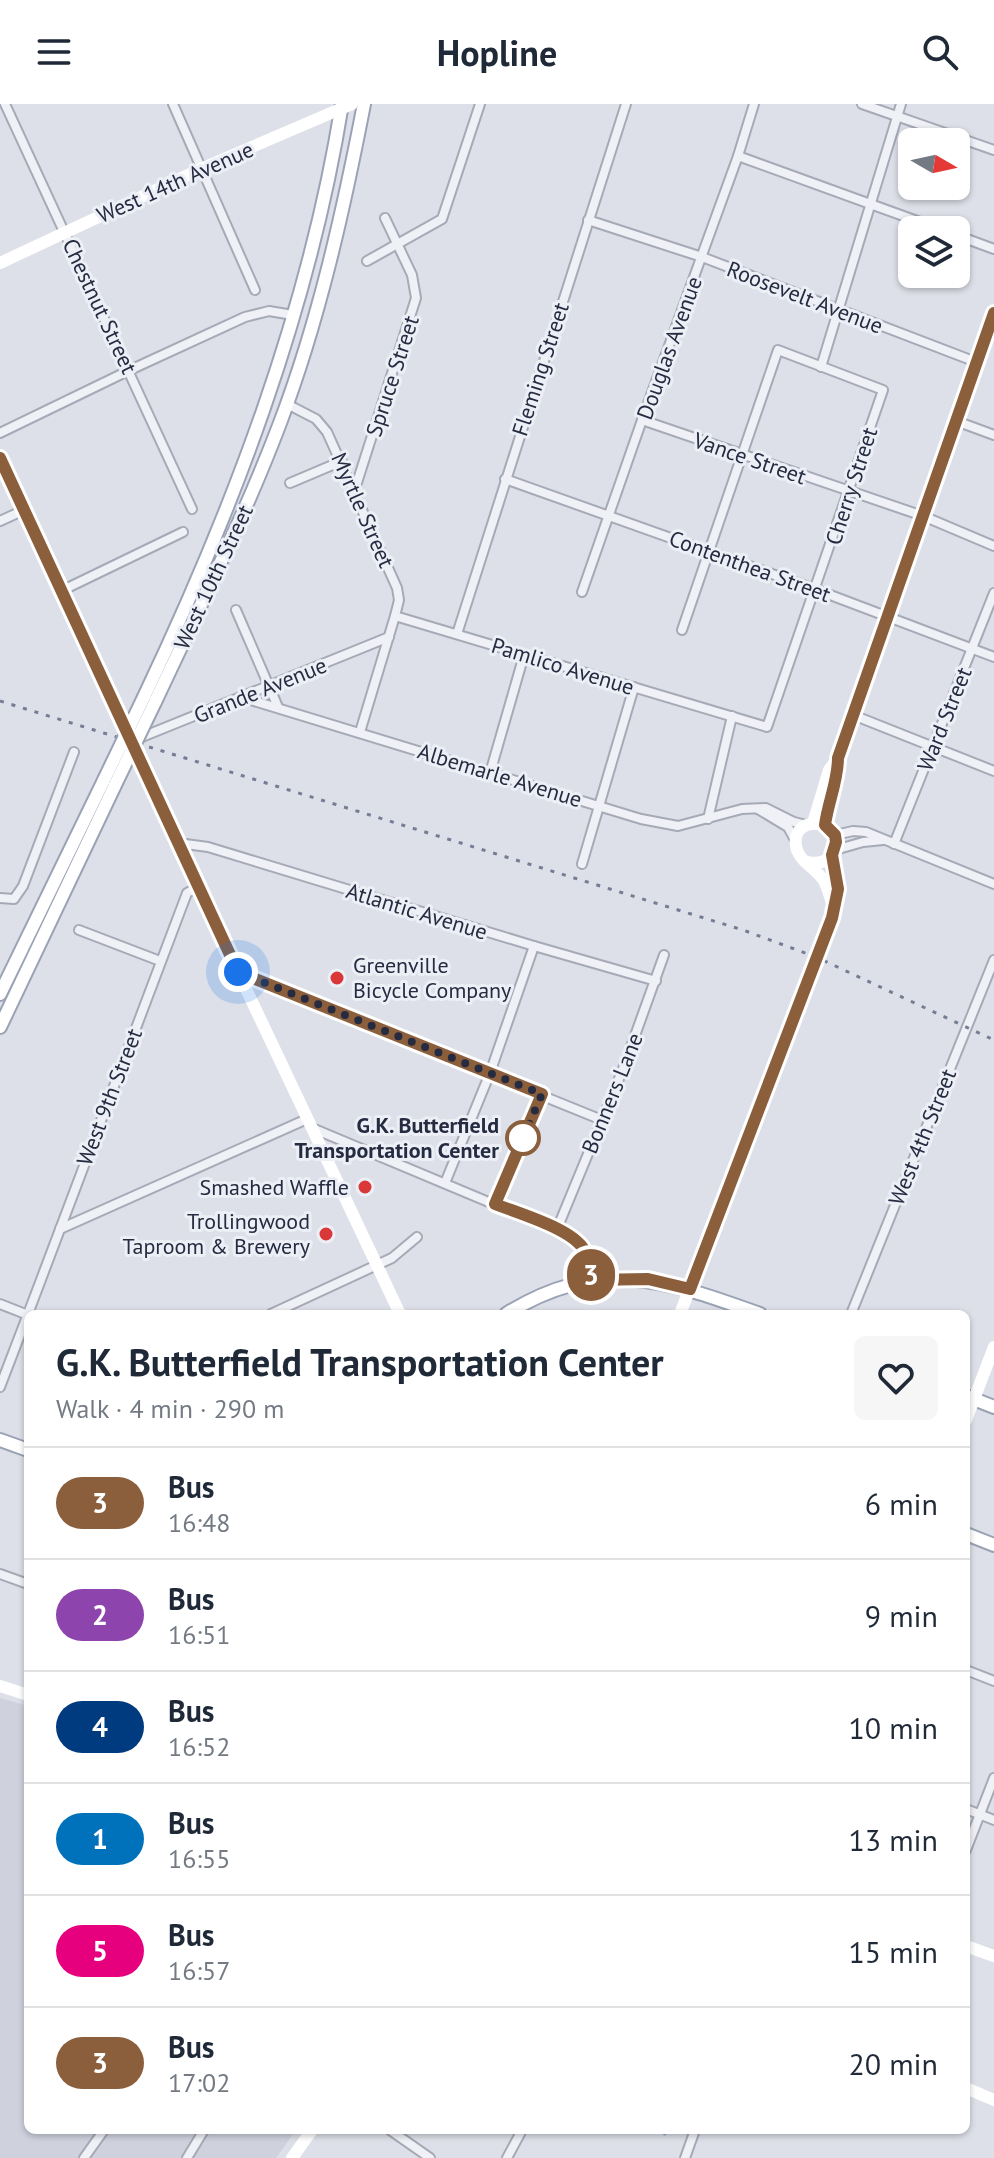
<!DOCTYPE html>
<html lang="en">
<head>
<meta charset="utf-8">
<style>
  body { margin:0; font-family:"PT Sans",sans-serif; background:#f6f6f7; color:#1f2937; height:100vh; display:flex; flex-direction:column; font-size:30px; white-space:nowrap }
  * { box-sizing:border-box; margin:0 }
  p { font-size:26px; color:#747a83 }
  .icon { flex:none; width:44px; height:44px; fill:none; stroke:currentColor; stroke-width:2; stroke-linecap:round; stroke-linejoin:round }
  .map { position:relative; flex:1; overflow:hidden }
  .details { position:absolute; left:24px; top:1206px; width:946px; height:824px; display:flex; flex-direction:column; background:#fff; border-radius:12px; box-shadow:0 2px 6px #0004 }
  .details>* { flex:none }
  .badge { padding:0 16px; border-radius:26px; font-size:28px; line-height:52px }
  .needle { width:52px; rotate:99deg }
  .tools { position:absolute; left:898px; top:24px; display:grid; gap:16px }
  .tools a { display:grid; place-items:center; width:72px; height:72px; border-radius:12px; background:#fff; box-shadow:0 2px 6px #0004; font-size:40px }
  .you { position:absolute; width:40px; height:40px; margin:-20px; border:6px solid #fff; border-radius:50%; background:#1a73e8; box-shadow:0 0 0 12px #1a73e833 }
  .map>.badge { position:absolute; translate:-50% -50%; box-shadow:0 0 0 4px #fff }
  .round { display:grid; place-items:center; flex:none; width:84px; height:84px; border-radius:12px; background:#f6f6f7 }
  .overview { display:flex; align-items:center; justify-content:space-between; height:136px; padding:0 32px }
  h1 { font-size:38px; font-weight:800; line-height:60px }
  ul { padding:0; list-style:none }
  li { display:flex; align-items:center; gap:24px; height:112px; padding:0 32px; border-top:2px solid #e0e1e3 }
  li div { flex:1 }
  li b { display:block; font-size:30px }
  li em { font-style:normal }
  li .badge { min-width:88px; font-weight:700; text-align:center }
  header { display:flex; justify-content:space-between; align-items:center; height:104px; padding:0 32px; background:#fff; font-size:36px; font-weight:800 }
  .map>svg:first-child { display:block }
</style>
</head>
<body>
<header><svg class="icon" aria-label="menu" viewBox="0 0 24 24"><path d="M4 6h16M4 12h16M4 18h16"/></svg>Hopline<svg class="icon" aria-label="search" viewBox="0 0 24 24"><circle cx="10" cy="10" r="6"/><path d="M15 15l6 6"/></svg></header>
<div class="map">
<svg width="994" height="2054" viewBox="0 0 994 2054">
  <rect width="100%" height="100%" fill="#dde0e8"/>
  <path fill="#cfd2dd" d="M 0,1594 L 28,1602 L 28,2026 L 296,2026 L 276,2054 L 0,2054 Z"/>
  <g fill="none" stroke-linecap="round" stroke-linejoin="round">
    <path stroke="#95a8cc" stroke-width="3" d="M 659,2026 L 665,2030"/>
    <defs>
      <g id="street">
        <path d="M 5,0 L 192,405"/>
        <path d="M 173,0 L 255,186"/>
        <path d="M 862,0 L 994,46"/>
        <path d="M 738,52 L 942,126"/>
        <path d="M 588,116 L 702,153 L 976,258"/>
        <path d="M 956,131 L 994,145"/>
        <path d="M 367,157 L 442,115 L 480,0"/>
        <path d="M 821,263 L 901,0"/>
        <path d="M 287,300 L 316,315 L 327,328 L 397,484 L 399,496 L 395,512 L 360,628"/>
        <path d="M 642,316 L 923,412 L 994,442"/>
        <path d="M 956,317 L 994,331"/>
        <path d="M 0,329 L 130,266 L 245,213 L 269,207 L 293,211"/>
        <path d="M 505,375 L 817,486 L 994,553"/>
        <path d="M 290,379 L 342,357"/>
        <path d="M 355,385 L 416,194 L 412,171 L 385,114"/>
        <path d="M 0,417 L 24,406"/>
        <path d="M 61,487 L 183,428"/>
        <path d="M 582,488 L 642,316 L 738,52 L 754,0"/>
        <path d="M 236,506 L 278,603"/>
        <path d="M 395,512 L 767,623 L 883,286 L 778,246 L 682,526"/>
        <path d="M 457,530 L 626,0"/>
        <path d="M 244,594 L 641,715 L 678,722 L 742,705 L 766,704 L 794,718 L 806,721"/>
        <path d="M 853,611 L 994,667"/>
        <path d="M 137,635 L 389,533"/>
        <path d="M 490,669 L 524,551"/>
        <path d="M 758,705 L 788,723 L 795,736"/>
        <path d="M 708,715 L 732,612"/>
        <path d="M 835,731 L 853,727 L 866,728 L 994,780"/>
        <path d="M 178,739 L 208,743 L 534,842 L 656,877"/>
        <path d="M 894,740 L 994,489"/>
        <path d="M 835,746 L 863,738 L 883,736"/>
        <path d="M 582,760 L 634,583"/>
        <path d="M 0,794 L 14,795 L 23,782 L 74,648"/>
        <path d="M 79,826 L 160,857"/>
        <path d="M 239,869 L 602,1016"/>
        <path d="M 312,1024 L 572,1133 L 585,1148 L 592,1176"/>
        <path d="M 445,1079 L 490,969 L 534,842"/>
        <path d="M 60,1125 L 307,1015"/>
        <path d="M 557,1125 L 623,965 L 664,851"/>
        <path d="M 0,1200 L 28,1211"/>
        <path d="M 28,1210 L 187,789 L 198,783"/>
        <path d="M 271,1210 L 392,1154 L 417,1133"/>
        <path d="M 851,1210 L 994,856"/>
        <path d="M 0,1283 L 28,1210"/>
        <path d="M 0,1470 L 28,1480"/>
        <path d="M 966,1566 L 994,1577"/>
        <path d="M 966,1705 L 994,1716"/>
        <path d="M 966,1746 L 994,1674"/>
        <path d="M 390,2026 L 430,2054"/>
        <path d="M 84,2054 L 104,2026"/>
        <path d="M 187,2054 L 204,2026"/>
        <path d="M 507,2054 L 522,2026"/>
        <path d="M 685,2054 L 695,2026"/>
      </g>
      <g id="primary">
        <path d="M 144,593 C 233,406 309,206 342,0"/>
        <path d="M 155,598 C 198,506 244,414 280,319 C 319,216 343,108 364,0"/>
        <path d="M 0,890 L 104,676"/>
        <path d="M 0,923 L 115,681"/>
        <path d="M 506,1210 C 600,1152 665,1176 760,1210"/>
        <path d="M 966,1292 L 994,1303"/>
        <path d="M 0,1336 L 28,1346"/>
        <path d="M 966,1430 L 994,1441"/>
      </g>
    </defs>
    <use href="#street" stroke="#a6aab6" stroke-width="12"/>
    <use href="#primary" stroke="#9ba2b5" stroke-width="16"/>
    <use href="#street" stroke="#f0f1f6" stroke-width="8"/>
    <g stroke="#fff" stroke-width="12">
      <path d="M 0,159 L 203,64 L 352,0"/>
      <path d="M 0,354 L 238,868 L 400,1210"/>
      <path d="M 813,719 L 829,666 L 838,654 L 994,209"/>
      <path d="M 825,721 C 828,698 838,677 838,654"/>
      <path d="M 808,758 C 826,762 839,750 835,731 C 823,713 792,717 796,742 C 798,757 817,765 824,777 C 828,784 830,794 833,802"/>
      <path d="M 680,1210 L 832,814 L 838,785 L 832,751"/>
      <path d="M 966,1316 L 994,1243"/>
      <path d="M 0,1582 L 28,1591"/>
      <path d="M 966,1842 L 994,1852"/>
      <path d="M 966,1984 L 994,1996"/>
      <path d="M 292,2054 L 312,2026"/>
    </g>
    <use href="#primary" stroke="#fff" stroke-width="12"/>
    <path stroke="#757c93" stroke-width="3" stroke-dasharray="4 8" stroke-linecap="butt" d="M 0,597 L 743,826 L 816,853 L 994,936"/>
    <defs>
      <g id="primary-bridge">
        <path d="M 104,676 L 144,593"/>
        <path d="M 115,681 L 155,598"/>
      </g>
    </defs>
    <use href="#primary-bridge" stroke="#9ba2b5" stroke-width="16" stroke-linecap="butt"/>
    <use href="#primary-bridge" stroke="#fff" stroke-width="12"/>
  </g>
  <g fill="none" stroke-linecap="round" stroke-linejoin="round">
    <defs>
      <path id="line" d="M 0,354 L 238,868 L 542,990 L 495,1100 C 518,1109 573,1125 584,1146 C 589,1155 590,1166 592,1176 L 648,1175 L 690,1185 L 832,814 L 838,785 L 832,751 L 836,738 L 835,731 L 825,721 C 828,698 838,677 838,654 L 994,209"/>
    </defs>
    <use href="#line" stroke="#fff" stroke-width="18"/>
    <use href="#line" stroke="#8b5e3c" stroke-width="12"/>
    <path stroke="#252b40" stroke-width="8" stroke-dasharray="0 14.4" d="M 238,868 L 542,990 L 523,1034"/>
  </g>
  <g fill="#d93738" stroke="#edeff6" stroke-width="3">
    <circle cx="337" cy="874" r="8"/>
    <circle cx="365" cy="1083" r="8"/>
    <circle cx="326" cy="1130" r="8"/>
  </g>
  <circle fill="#fff" stroke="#8b5e3c" stroke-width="4" cx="523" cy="1034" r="16"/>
  <g text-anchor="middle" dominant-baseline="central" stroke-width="6" stroke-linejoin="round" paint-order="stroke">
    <g font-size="22" fill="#252b40" stroke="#edeff6">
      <text transform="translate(175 78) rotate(-24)">West 14th Avenue</text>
      <text transform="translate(805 193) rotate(21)">Roosevelt Avenue</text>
      <text transform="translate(100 202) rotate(65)">Chestnut Street</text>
      <text transform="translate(669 244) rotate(-70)">Douglas Avenue</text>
      <text transform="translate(540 265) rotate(-72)">Fleming Street</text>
      <text transform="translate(392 272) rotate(-72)">Spruce Street</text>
      <text transform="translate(750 354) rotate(19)">Vance Street</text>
      <text transform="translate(851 382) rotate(-72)">Cherry Street</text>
      <text transform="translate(363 406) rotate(66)">Myrtle Street</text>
      <text transform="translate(750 462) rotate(20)">Contenthea Street</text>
      <text transform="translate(213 473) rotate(-65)">West 10th Street</text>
      <text transform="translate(563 562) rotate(17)">Pamlico Avenue</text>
      <text transform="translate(260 586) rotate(-22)">Grande Avenue</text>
      <text transform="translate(944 615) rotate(-68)">Ward Street</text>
      <text transform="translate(500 671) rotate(17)">Albemarle Avenue</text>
      <text transform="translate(417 807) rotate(17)">Atlantic Avenue</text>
      <text transform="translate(612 989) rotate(-68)">Bonners Lane</text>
      <text transform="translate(109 993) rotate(-69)">West 9th Street</text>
      <text transform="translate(922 1033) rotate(-68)">West 4th Street</text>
    </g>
    <g font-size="22" fill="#252b40" stroke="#edeff6" text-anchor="end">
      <text x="353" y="861" text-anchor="start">Greenville<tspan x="353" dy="25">Bicycle Company</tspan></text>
      <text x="349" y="1083">Smashed Waffle</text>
      <text x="310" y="1117">Trollingwood<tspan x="310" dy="25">Taproom &amp; Brewery</tspan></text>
    </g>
    <g font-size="22" font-weight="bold" fill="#252b40" stroke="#edeff6" text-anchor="end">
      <text x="499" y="1021">G.K. Butterfield<tspan x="499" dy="25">Transportation Center</tspan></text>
    </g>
  </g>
</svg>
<div class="tools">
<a><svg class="needle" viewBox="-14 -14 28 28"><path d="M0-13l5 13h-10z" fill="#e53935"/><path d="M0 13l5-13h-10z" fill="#747a83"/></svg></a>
<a><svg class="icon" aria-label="layers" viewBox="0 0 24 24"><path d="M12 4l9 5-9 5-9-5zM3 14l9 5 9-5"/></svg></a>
</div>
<div class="you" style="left:238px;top:868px"></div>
<b class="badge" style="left:591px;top:1171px;background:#8b5e3c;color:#fff">3</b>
<section class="details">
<div class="overview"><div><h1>G.K. Butterfield Transportation Center</h1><p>Walk · 4 min · 290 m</p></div><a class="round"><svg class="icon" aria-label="heart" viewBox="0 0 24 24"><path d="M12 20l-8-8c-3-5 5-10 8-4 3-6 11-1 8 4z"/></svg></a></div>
<ul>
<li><span class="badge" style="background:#8b5e3c;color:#fff">3</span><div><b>Bus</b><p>16:48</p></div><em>6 min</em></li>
<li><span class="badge" style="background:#8e44ad;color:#fff">2</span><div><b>Bus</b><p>16:51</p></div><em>9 min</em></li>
<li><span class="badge" style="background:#003b80;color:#fff">4</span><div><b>Bus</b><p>16:52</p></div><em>10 min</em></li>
<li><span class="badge" style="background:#0072bc;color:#fff">1</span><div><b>Bus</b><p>16:55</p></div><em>13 min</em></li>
<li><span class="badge" style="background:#e6007e;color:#fff">5</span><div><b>Bus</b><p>16:57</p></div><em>15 min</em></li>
<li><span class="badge" style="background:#8b5e3c;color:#fff">3</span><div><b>Bus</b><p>17:02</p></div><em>20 min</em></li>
</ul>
</section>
</div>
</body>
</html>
